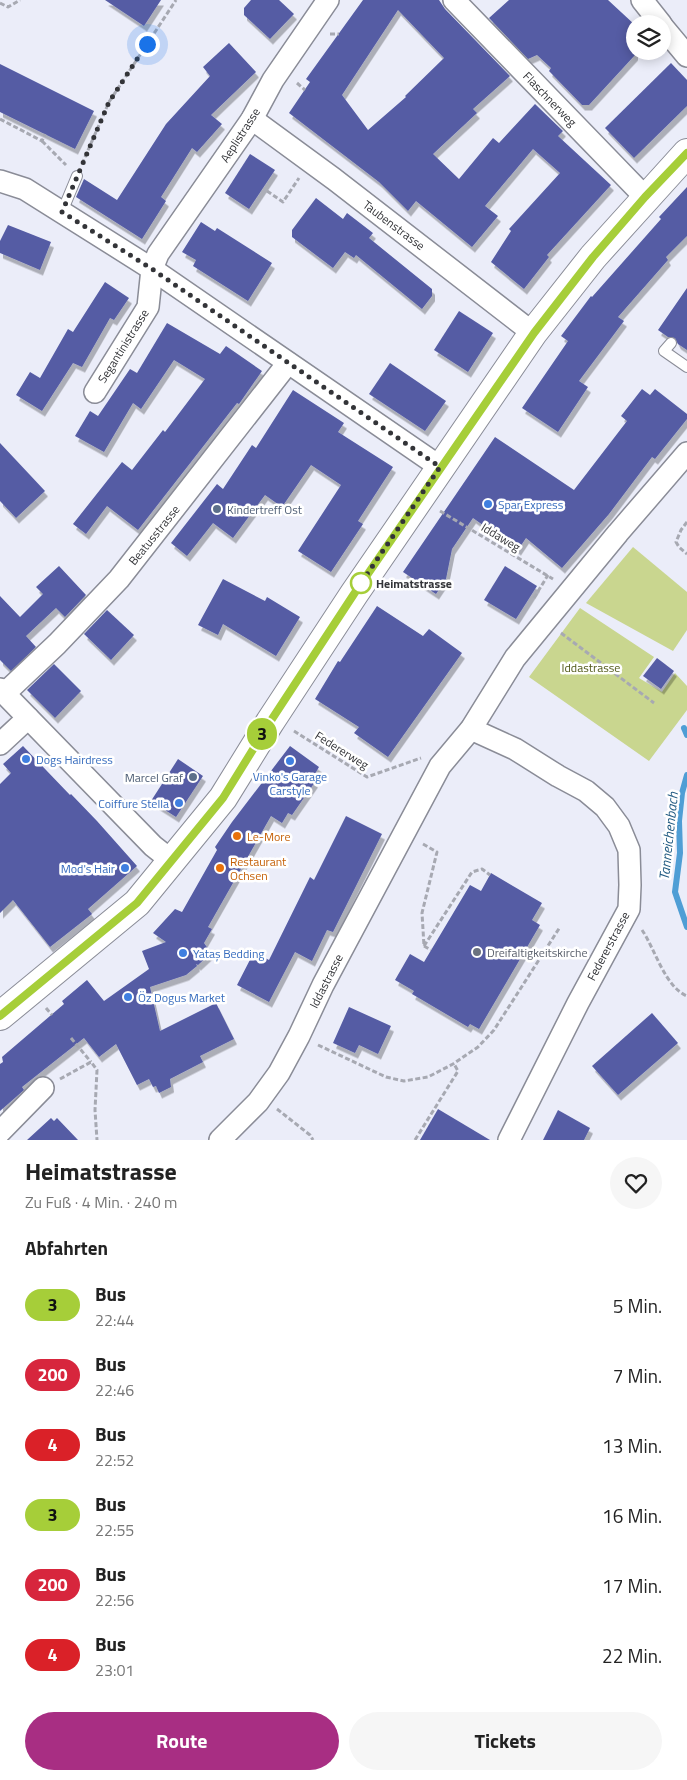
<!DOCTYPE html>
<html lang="de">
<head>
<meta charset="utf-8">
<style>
  body { margin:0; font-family:"Titillium Web",sans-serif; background:#f6f6f6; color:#222; height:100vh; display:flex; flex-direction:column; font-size:19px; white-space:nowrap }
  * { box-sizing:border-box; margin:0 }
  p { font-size:16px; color:#767676 }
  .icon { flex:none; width:28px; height:28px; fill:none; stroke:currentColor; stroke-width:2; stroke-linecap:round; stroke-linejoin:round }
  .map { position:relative; height:1140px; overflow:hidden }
  .drawer { display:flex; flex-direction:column; background:#fff; flex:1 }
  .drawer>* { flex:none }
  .badge { padding:0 10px; border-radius:16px; font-size:18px; line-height:32px }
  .buttons { position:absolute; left:626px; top:15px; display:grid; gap:10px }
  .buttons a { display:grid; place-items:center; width:45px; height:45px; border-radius:50%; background:#fff; box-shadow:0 2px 12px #0003; font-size:25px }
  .you { position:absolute; width:25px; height:25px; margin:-12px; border:4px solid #fff; border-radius:50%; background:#1a73e8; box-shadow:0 0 0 8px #1a73e833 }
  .map>.badge { position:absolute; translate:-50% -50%; box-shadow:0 0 0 2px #fff }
  h2 { padding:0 25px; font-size:19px; line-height:45px }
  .round { display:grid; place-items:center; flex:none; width:52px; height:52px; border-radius:26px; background:#f6f6f6 }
  .head { display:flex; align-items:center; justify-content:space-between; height:85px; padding:0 25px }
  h1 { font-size:24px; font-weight:700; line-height:38px }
  .primary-button { display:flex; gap:10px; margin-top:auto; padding:10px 25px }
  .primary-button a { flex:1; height:58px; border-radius:30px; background:#a82e83; color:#fff; font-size:20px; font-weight:700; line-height:58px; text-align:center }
  .primary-button a+a { background:#f6f6f6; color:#222 }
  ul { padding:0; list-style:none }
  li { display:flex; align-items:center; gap:15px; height:70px; padding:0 25px }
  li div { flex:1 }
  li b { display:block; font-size:19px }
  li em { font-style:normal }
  li .badge { min-width:55px; font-weight:700; text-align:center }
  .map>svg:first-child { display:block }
</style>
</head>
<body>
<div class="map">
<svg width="687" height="1140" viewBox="0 0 687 1140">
  <defs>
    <filter id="shadow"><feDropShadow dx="3" dy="5.5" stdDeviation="0" flood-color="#0004"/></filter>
  </defs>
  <rect width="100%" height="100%" fill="#ebedf9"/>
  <g fill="#c9d68f">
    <path d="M 633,547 L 687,592 L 687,630 L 673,651 L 586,603 Z"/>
    <path d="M 580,608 L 654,657 L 639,678 L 662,692 L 675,673 L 687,686 L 687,710 L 649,761 L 529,677 Z"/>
  </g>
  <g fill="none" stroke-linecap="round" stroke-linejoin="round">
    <g stroke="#4f9ed5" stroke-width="6">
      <path d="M 684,728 L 687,735"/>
      <path d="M 687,775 L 682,793 L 679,821 L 680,853 L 675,892 L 687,927"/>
    </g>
  </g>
  <g fill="#555ca4" fill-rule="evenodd" filter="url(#shadow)">
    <path d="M 105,0 L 161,0 L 144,26 Z"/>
    <path d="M 251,0 L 279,0 L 294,14 L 270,39 L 244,15 L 244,8 Z"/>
    <path d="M 363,0 L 439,0 L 445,9 L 510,76 L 473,109 L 477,113 L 433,154 L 459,179 L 493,138 L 499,143 L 535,104 L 563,131 L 558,136 L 611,185 L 547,255 L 549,257 L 524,289 L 491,262 L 511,231 L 509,229 L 560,173 L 533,149 L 485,206 L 498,216 L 472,247 L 416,201 L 408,211 L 379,182 L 289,113 L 310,82 L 306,79 ZM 398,10 L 444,58 L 405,96 L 406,97 L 368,130 L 342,95 Z"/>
    <path d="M 509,0 L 608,0 L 635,25 L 635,55 L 589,105 L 582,105 L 549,71 L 551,68 L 537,55 L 528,59 L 489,18 Z"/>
    <path d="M 229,43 L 256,72 L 211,115 L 222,124 L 197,152 L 192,148 L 161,197 L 166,201 L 142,239 L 76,197 L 84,179 L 117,200 L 166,124 L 210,76 L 203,67 Z"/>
    <path d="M 671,63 L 687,80 L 687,106 L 634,158 L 605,128 Z"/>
    <path d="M 0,64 L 94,111 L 75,149 L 0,112 Z"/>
    <path d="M 250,154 L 275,170 L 249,209 L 225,193 Z"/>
    <path d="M 687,187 L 687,236 L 666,257 L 668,260 L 618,317 L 624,321 L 579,381 L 588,387 L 558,432 L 522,408 L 568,341 L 561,336 L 591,296 L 592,297 L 661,219 L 659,217 Z"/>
    <path d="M 316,198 L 343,219 L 347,213 L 373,233 L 369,238 L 432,289 L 432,296 L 422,309 L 356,255 L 354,258 L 345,252 L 333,268 L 292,237 L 292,230 Z"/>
    <path d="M 201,222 L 215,231 L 217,228 L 272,263 L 248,301 L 193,266 L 196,260 L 182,252 Z"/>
    <path d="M 8,225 L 51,242 L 40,270 L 0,253 L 0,241 Z"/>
    <path d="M 105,282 L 129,298 L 114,320 L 110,318 L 82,367 L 73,363 L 42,411 L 16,395 L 30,372 L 40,378 L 68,329 L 73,332 Z"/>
    <path d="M 687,288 L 687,350 L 678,344 L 675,338 L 668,337 L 658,330 Z"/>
    <path d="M 459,311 L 493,333 L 468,372 L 434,350 Z"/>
    <path d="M 167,323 L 220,354 L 226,346 L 262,371 L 239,404 L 237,403 L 138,530 L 107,506 L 86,534 L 73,524 L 122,462 L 132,470 L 163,430 L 165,432 L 205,379 L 174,360 L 141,409 L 133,403 L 104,452 L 75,436 L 90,411 L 98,416 L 130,369 L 137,373 Z"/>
    <path d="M 390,363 L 446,401 L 425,431 L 369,394 Z"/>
    <path d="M 642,389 L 650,395 L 655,389 L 687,414 L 687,419 L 655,459 L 652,457 L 609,514 L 562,568 L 526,538 L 518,550 L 473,518 L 452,549 L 446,579 L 436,594 L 403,572 L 495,437 L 574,490 L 627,421 L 621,416 Z"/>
    <path d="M 293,390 L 344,423 L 338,432 L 393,467 L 358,521 L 363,524 L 331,572 L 298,551 L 341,485 L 311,465 L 282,507 L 265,495 L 233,538 L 213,523 L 187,556 L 171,543 L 217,484 L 223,489 L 252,445 L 256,448 Z"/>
    <path d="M 0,443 L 45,491 L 16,518 L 0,501 Z"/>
    <path d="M 59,566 L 86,595 L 65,617 L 56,608 L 26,636 L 36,647 L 11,671 L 0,660 L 0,596 L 20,617 L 43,594 L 36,587 Z"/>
    <path d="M 505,566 L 537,586 L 516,619 L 484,600 Z"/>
    <path d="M 223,579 L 265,601 L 267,597 L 300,617 L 276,656 L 223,624 L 218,635 L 198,625 Z"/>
    <path d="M 377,606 L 423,636 L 429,629 L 462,653 L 388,757 L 354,733 L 359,727 L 315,699 L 338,661 L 340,662 Z"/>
    <path d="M 107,610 L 134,635 L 111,660 L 84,634 Z"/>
    <path d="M 657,658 L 674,671 L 661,689 L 643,676 Z"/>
    <path d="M 54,664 L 81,691 L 55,718 L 27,690 Z"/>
    <path d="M 23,746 L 70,795 L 71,794 L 97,821 L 137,866 L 88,909 L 92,914 L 50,947 L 13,900 L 0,913 L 0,784 L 11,773 L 3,764 Z"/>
    <path d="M 290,746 L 319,767 L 312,779 L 315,782 L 292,815 L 288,813 L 282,823 L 271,816 L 208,927 L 212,929 L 204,943 L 211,953 L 198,965 L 196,964 L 197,966 L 186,975 L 150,987 L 160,1031 L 216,1003 L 234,1039 L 200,1056 L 203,1062 L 170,1079 L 171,1087 L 159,1093 L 156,1086 L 153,1087 L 149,1079 L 137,1085 L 116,1044 L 99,1057 L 84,1038 L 22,1087 L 24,1090 L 0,1111 L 0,1064 L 3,1062 L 2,1057 L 64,1004 L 62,1001 L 87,980 L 104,1001 L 149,969 L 142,951 L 166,942 L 153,933 L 175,909 L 182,912 L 217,850 L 215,847 L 232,822 Z"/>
    <path d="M 178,759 L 203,776 L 176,817 L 151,801 Z"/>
    <path d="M 346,816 L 382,834 L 333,932 L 327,930 L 312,961 L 295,952 L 269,1002 L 237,985 L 254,952 L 269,960 L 310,877 L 314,880 Z"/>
    <path d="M 491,873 L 542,903 L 532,920 L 540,925 L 479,1029 L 470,1024 L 468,1027 L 412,994 L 414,991 L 395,980 L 410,954 L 424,962 L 470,885 L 481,891 Z"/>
    <path d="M 349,1007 L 391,1026 L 378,1054 L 359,1045 L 355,1053 L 333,1043 Z"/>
    <path d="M 652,1013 L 678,1043 L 618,1095 L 592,1066 Z"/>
    <path d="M 438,1109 L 490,1140 L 420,1140 Z"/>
    <path d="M 558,1110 L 590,1128 L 584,1140 L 543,1140 Z"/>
    <path d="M 51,1118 L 54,1121 L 57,1118 L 78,1140 L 27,1140 Z"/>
  </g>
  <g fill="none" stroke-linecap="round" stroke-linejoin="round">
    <defs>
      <g id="lane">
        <path d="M 62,212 L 77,176"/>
        <path d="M 671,343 L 664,351 L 687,367"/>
      </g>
      <g id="street">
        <path d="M 454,0 L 645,197"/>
        <path d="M 642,0 L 661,24"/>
        <path d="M 662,26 L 687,56"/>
        <path d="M 252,119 L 334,179 L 533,333"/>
        <path d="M 0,181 L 25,189 L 152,269 L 440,467"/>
        <path d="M 95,392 L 148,307 L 152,269 L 158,254 L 252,119 L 273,80 L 328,0"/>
        <path d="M 0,689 L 153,846 L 172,861"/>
        <path d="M 4,694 L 57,644 L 119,579 L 288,363"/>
        <path d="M 471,729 L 515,749 L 558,776 L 586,791 L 605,807 L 619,826 L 629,850 L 630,885 L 629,909 L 578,1003 L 509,1140"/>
        <path d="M 0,744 L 28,718"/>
        <path d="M 0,1132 L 43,1088"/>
        <path d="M 220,1140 L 258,1102 L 279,1073 L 299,1036 L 323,985 L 440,766 L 471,729 L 515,658 L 618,533 L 687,453"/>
      </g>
      <path id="secondary" d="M 0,1016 L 137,903 L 223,798 L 270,722 L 354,594 L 533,333 L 593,257 L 687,153"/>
    </defs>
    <use href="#lane" stroke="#8a8c97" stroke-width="12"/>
    <use href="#street" stroke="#8a8c97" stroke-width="24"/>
    <use href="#secondary" stroke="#8a8c97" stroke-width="30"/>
    <g stroke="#a7a9b2" stroke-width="3" stroke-dasharray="5 2.5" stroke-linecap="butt">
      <path d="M 0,3 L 8,7 L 20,0"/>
      <path d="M 330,34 L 339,34"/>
      <path d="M 297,83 L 305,90"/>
      <path d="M 0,119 L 42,141 L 45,134"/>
      <path d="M 42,141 L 66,165"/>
      <path d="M 82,164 L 109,102 L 176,0"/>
      <path d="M 267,191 L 283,202 L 299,178"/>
      <path d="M 440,511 L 553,579"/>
      <path d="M 687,522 L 681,530 L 676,542 L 679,547 L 687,554"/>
      <path d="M 534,598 L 548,575"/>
      <path d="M 561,633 L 654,703"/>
      <path d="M 294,731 L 367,777 L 421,758"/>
      <path d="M 423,844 L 437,852 L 422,913 L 424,946"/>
      <path d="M 642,930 C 655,949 665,987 687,996"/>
      <path d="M 424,946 L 472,872 L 482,869 L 490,875"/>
      <path d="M 424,946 L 431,950"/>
      <path d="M 46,1008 L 52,1015"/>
      <path d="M 71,1038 L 91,1062"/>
      <path d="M 318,1045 L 386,1077 L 404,1081 L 428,1077 L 453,1064 L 478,1047 L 494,1030 L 560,927"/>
      <path d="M 60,1079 L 91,1062 L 97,1070 L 95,1110 L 97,1140"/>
      <path d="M 277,1109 L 310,1135 L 313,1140"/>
      <path d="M 415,1140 L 458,1071 L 454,1064"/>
    </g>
    <use href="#lane" stroke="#fff" stroke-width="10"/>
    <use href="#street" stroke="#fff" stroke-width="21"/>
    <use href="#secondary" stroke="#fff" stroke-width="28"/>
  </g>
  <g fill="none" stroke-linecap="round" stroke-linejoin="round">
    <defs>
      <path id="line" d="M 0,1016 L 137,903 L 223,798 L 270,722 L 354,594 L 534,333 L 593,257 L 645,197 L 687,153"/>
    </defs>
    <use href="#line" stroke="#fff" stroke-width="11"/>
    <use href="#line" stroke="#a6ce39" stroke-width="8"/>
    <path stroke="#333438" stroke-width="5" stroke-dasharray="0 9" d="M 147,44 L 109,102 L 62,212 L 152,269 L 440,467 L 361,583"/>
  </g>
  <g fill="#3f7fe0" stroke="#fff" stroke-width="2">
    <circle cx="488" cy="504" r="5"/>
    <circle cx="26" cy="759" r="5"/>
    <circle cx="290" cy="761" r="5"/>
    <circle cx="179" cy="803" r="5"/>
    <circle cx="125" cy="868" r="5"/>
    <circle cx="183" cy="953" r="5"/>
    <circle cx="128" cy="997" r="5"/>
  </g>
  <g fill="#5c6f8a" stroke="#fff" stroke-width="2">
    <circle cx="217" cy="509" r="5"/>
    <circle cx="193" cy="777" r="5"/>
  </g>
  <circle fill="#fff" stroke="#a6ce39" stroke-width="2.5" cx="361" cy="583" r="10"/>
  <g fill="#e8710a" stroke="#fff" stroke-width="2">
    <circle cx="237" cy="836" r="5"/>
    <circle cx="220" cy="868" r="5"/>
  </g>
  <circle fill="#6b7280" stroke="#fff" stroke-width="2" cx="477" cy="952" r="5"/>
  <g text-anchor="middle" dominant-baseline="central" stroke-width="5" stroke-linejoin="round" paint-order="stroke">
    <g font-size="12" fill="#333438" stroke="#fff">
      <text transform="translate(550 99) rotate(46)">Flaschnerweg</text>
      <text transform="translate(240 135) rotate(-57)">Aeplistrasse</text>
      <text transform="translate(394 225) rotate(37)">Taubenstrasse</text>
      <text transform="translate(123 346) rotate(-58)">Segantinistrasse</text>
      <text transform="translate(154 535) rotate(-51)">Beatusstrasse</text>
      <text transform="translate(501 537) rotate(31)">Iddaweg</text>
      <text transform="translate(342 750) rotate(32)">Federerweg</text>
      <text transform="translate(608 946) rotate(-62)">Federerstrasse</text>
      <text transform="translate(326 981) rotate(-63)">Iddastrasse</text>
    </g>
    <g font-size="12" fill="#366cbe" stroke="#fff" text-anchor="start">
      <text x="498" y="504">Spar Express</text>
      <text x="36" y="759">Dogs Hairdress</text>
      <text x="290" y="776" text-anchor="middle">Vinko's Garage<tspan x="290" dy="14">Carstyle</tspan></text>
      <text x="169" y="803" text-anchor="end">Coiffure Stella</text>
      <text x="115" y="868" text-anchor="end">Mod's Hair</text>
      <text x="193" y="953">Yataş Bedding</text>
      <text x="138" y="997">Öz Dogus Market</text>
    </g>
    <g font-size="12" fill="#4e5e75" stroke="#fff" text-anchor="start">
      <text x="227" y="509">Kindertreff Ost</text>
      <text x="183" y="777" text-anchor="end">Marcel Graf</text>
    </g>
    <g font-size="12" font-weight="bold" fill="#333438" stroke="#fff" text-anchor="start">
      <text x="376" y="583">Heimatstrasse</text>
    </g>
    <g font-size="12" fill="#505818" stroke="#fff">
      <text x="591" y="667">Iddastrasse</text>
    </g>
    <g font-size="12" fill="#c56008" stroke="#fff" text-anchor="start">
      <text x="247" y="836">Le-More</text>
      <text x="230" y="861">Restaurant<tspan x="230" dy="14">Ochsen</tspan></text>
    </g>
    <g font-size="12" fill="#5b616d" stroke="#fff" text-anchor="start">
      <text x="487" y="952">Dreifaltigkeitskirche</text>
    </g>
    <g font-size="14" font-style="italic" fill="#235c83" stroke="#fff">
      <text transform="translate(668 836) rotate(-84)">Tanneichenbach</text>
    </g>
  </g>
</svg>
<div class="buttons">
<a><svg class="icon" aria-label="layers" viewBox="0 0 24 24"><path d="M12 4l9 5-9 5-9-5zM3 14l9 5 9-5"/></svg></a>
</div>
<div class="you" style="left:147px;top:44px"></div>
<b class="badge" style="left:262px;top:734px;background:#a6ce39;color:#111">3</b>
</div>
<section class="drawer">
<div class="head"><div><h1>Heimatstrasse</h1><p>Zu Fuß · 4 Min. · 240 m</p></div><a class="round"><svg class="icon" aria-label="heart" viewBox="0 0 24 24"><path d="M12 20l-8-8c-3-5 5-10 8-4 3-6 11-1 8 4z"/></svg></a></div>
<h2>Abfahrten</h2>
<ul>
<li><span class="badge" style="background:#a6ce39;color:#111">3</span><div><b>Bus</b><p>22:44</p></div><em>5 Min.</em></li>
<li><span class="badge" style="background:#d7263d;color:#fff">200</span><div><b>Bus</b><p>22:46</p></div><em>7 Min.</em></li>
<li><span class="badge" style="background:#da2128;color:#fff">4</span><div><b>Bus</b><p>22:52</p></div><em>13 Min.</em></li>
<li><span class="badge" style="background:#a6ce39;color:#111">3</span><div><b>Bus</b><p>22:55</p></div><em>16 Min.</em></li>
<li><span class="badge" style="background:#d7263d;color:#fff">200</span><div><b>Bus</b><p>22:56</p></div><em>17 Min.</em></li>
<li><span class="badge" style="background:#da2128;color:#fff">4</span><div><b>Bus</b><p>23:01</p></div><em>22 Min.</em></li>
</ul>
<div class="primary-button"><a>Route</a><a>Tickets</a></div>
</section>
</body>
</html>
